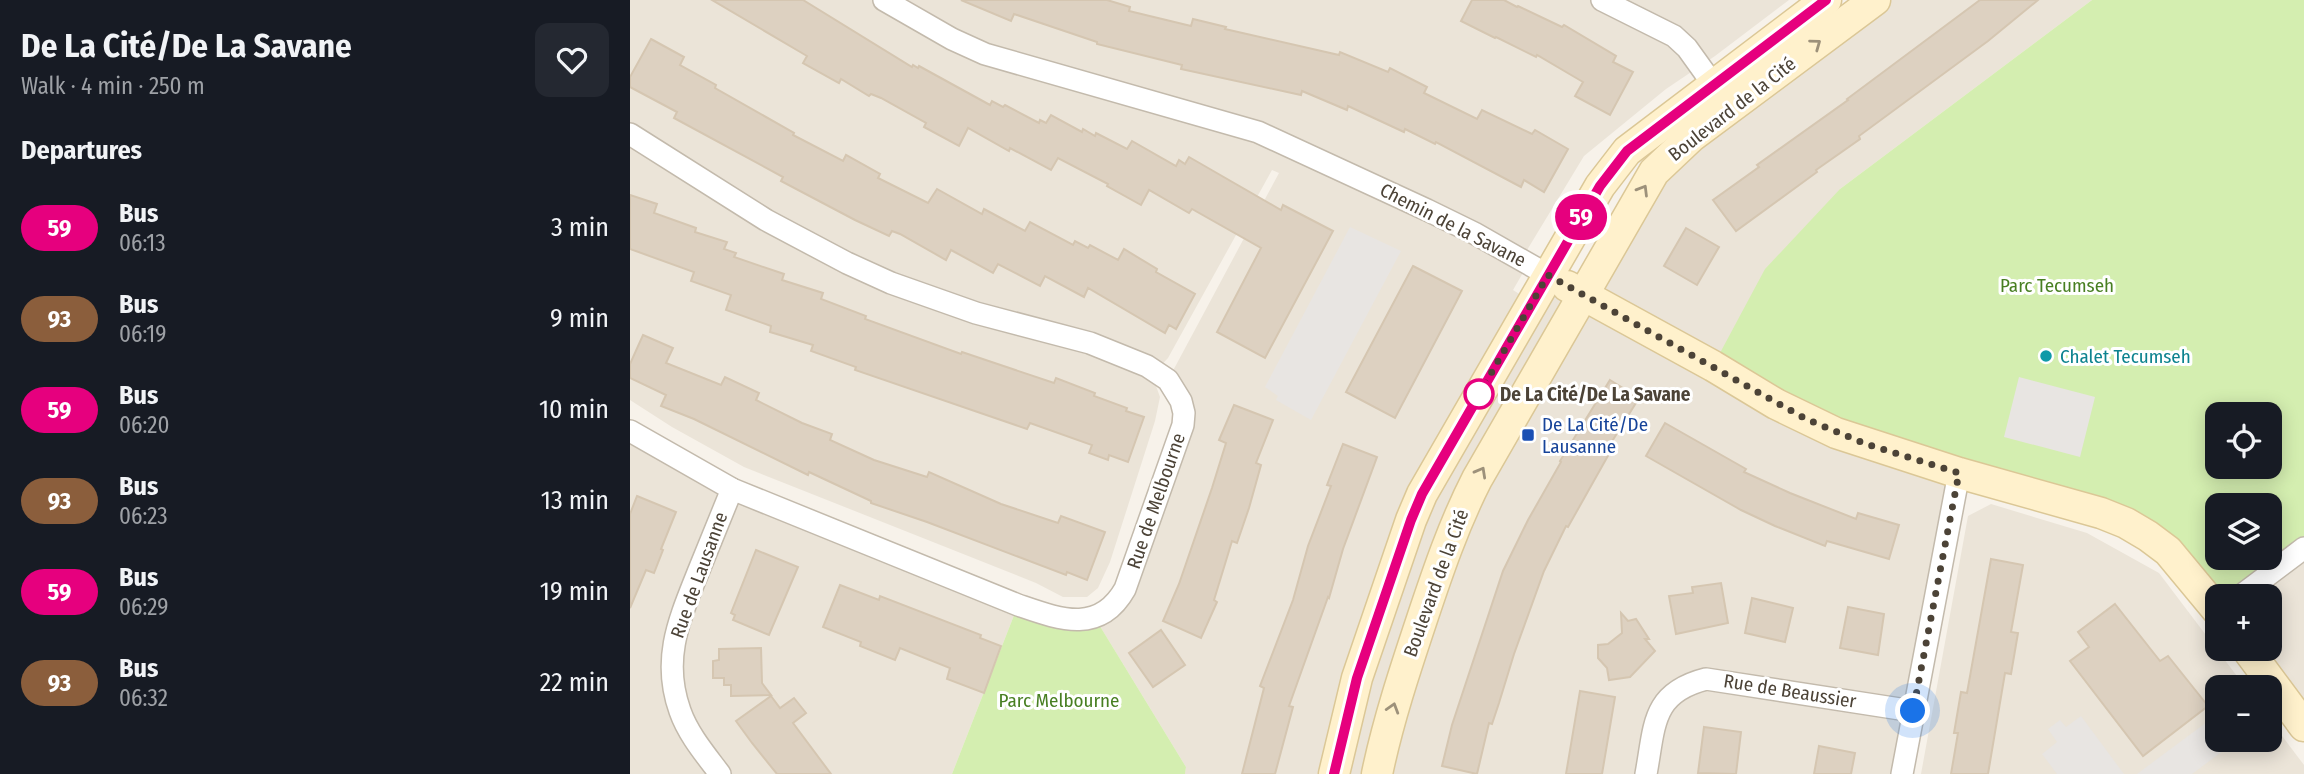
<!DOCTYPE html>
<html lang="en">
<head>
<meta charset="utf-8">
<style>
  body { margin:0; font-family:"Fira Sans Condensed",sans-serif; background:#242831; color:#f1f3f6; height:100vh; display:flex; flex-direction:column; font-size:26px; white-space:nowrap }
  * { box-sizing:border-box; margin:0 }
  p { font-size:23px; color:#9ea1a6 }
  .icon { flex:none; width:38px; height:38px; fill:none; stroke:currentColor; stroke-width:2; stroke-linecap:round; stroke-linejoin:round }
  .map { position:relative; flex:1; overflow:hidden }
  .details { display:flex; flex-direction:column; background:#171b24; width:630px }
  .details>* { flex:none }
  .badge { padding:0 14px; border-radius:23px; font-size:24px; line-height:46px }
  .fabs { position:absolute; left:1575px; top:402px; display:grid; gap:14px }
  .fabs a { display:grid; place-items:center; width:77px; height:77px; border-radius:14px; background:#171b24; box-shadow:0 4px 18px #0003; font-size:35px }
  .you { position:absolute; width:35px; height:35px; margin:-18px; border:5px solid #fff; border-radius:50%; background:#1a73e8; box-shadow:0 0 0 10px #1a73e833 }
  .map>.badge { position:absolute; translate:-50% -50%; box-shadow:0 0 0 4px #fff }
  h2 { padding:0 21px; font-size:26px; line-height:63px }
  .round { display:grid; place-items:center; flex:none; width:74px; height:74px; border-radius:14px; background:#242831 }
  .overview { display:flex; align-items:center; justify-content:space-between; height:119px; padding:0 21px }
  h1 { font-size:33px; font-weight:700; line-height:52px }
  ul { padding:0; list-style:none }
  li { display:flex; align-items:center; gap:21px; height:91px; padding:0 21px }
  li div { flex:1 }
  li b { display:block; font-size:26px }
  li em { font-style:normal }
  li .badge { min-width:77px; font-weight:700; text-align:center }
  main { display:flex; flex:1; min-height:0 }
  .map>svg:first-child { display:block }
</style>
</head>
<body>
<main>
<section class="details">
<div class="overview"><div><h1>De La Cité/De La Savane</h1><p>Walk · 4 min · 250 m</p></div><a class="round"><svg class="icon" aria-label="heart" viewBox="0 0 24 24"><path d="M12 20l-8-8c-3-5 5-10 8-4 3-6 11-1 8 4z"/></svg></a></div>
<h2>Departures</h2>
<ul>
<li><span class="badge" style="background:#e6007e;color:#fff">59</span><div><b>Bus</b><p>06:13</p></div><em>3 min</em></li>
<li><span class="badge" style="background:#8b5e3c;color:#fff">93</span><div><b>Bus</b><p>06:19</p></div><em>9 min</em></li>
<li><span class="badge" style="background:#e6007e;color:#fff">59</span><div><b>Bus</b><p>06:20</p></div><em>10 min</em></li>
<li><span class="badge" style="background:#8b5e3c;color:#fff">93</span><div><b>Bus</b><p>06:23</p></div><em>13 min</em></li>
<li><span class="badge" style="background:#e6007e;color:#fff">59</span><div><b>Bus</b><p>06:29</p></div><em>19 min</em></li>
<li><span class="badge" style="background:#8b5e3c;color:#fff">93</span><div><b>Bus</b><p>06:32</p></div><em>22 min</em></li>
</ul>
</section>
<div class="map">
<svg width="1674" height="774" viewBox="0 0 1674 774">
  <rect width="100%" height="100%" fill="#f7f2ea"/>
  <g fill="#ebe4d8">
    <path d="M 0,0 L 1159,0 L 1085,56 L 1036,89 L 954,156 L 891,260 L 898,264 L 883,290 L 902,302 L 918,275 L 952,295 L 1012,191 L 1245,0 L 1462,0 L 1210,189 L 1329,473 L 1272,774 L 555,774 L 556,767 L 465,618 L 478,611 L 549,440 L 538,380 L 649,173 L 642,170 L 538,358 L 522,375 L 530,397 L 525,421 L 480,562 L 468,588 L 457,597 L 433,597 L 406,583 L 114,467 L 42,427 L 0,400 Z"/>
    <path d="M 0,431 L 24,446 L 388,605 L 322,774 L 0,774 Z"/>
    <path d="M 1361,504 L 1457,533 L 1529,573 L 1616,688 L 1587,688 L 1587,740 L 1640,740 L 1640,720 L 1674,765 L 1674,774 L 1291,774 L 1338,516 Z"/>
    <path d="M 1674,548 L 1674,712 L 1617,649 L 1640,649 L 1640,597 L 1609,597 Z"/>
  </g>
  <g fill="#d4eeb0" fill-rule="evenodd">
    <path d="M 1462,0 L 1674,0 L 1674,548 L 1609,597 L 1587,597 L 1538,551 L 1329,473 L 1083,366 L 1135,269 L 1210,189 ZM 1587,415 L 1640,415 L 1640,467 L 1587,467 ZM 1587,506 L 1640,506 L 1640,558 L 1587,558 Z"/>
    <path d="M 388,605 L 465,618 L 556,767 L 555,774 L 322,774 Z"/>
  </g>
  <g fill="#e8e5e2">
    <path d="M 720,227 L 771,251 L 681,420 L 646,400 L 648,396 L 635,387 Z"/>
    <path d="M 1389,377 L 1465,397 L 1450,457 L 1374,437 Z"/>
    <path d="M 1451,716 L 1494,774 L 1427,774 L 1412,754 L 1427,742 L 1418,729 L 1430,720 L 1436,727 Z"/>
    <path d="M 1585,716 L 1587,719 L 1587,740 L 1603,740 L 1605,742 L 1562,774 L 1507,774 Z"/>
  </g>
  <g fill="#ddd1c1" stroke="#d5c6b1" stroke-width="2">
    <path d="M 82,0 L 173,0 L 282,67 L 283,65 L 288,68 L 289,66 L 360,105 L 362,101 L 373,107 L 375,105 L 409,123 L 410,120 L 416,123 L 421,115 L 452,132 L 453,129 L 465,136 L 466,133 L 497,149 L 502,141 L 546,166 L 549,160 L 555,164 L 559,157 L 651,210 L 653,205 L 703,231 L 635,358 L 587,332 L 631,248 L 562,209 L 559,213 L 519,190 L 511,205 L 477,186 L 478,184 L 428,158 L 421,170 L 380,148 L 379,151 L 338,128 L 329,146 L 294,127 L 296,123 L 251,98 L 241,94 L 239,96 L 211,79 L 209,83 L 173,63 L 177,56 Z"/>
    <path d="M 331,0 L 477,0 L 500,7 L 499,11 L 561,26 L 563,19 L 596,27 L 595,29 L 709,55 L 710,52 L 758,72 L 760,68 L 797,87 L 794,93 L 847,119 L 852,110 L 902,134 L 905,130 L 938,149 L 914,192 L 894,180 L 891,187 L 806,142 L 805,144 L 775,129 L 774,132 L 718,106 L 717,110 L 672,91 L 671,95 L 551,69 L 552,65 L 467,44 L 467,42 L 384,14 L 381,21 Z"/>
    <path d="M 842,0 L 874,0 L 887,7 L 888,6 L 932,27 L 934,25 L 986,56 L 983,62 L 1003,72 L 980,115 L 945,96 L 953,82 L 907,55 L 906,57 L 866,37 L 865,38 L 831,21 Z"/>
    <path d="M 1350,0 L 1408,0 L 1358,41 L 1229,136 L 1230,139 L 1186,170 L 1187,172 L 1106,231 L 1083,200 L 1129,167 L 1127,165 L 1218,100 L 1217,99 Z"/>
    <path d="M 21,39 L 54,57 L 50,65 L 86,85 L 85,88 L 164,133 L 163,135 L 213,161 L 216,155 L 250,174 L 248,178 L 298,203 L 307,189 L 352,214 L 354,209 L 395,231 L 400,222 L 443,245 L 445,241 L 458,248 L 460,245 L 488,260 L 494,249 L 527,269 L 526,272 L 565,294 L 546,329 L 539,325 L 535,333 L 458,288 L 454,297 L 415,276 L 410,286 L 368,264 L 363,273 L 321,250 L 316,260 L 270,234 L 262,231 L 259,236 L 225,220 L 151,181 L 153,177 L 44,118 L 47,112 L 0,87 L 0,77 Z"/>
    <path d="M 0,195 L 27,204 L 24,213 L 66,228 L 65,232 L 97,242 L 94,249 L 106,253 L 104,257 L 154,274 L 152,280 L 193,293 L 191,299 L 236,316 L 235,319 L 331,354 L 332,352 L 424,383 L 426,378 L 465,393 L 464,396 L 497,408 L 496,411 L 514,417 L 498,462 L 479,455 L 478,460 L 459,453 L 462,445 L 400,423 L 397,429 L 225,370 L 226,367 L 181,351 L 183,345 L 140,332 L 141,326 L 96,310 L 101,295 L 61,281 L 64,272 L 0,249 Z"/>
    <path d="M 1056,228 L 1089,247 L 1067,285 L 1034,266 Z"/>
    <path d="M 783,266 L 832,291 L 765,418 L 716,392 Z"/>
    <path d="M 13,335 L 43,348 L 36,363 L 91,385 L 95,377 L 129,393 L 126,400 L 172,423 L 202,434 L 200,440 L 244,460 L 297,477 L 299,472 L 371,504 L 428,523 L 431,516 L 475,532 L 457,580 L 437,572 L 436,575 L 297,522 L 241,503 L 241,501 L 179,472 L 178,475 L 64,419 L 31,406 L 36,395 L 0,378 L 0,364 Z"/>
    <path d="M 980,380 L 1009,398 L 981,443 L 984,445 L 938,527 L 936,526 L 914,571 L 884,654 L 869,703 L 862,724 L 859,723 L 847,774 L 812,766 L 822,725 L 873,571 L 898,520 L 931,462 L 930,461 Z"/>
    <path d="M 604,405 L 643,420 L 626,463 L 631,465 L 619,508 L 607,543 L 602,541 L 584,600 L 587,602 L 571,638 L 533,621 L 549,584 L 582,488 L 596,443 L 589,440 Z"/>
    <path d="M 1035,423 L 1116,469 L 1114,472 L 1160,493 L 1226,519 L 1228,513 L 1269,525 L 1259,559 L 1197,541 L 1195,546 L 1145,526 L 1111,510 L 1016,456 Z"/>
    <path d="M 713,444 L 747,457 L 713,549 L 699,598 L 698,597 L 659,706 L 663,707 L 645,774 L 612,774 L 634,688 L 630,686 L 663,600 L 678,546 L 701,486 L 697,485 Z"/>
    <path d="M 7,496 L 46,512 L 31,549 L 33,550 L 24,573 L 16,570 L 0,608 L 0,514 Z"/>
    <path d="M 126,550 L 168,567 L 139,635 L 103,620 L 105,615 L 101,613 Z"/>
    <path d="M 1361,559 L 1393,565 L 1381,632 L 1388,633 L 1381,674 L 1375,673 L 1358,774 L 1321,774 L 1328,733 L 1324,733 L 1331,692 L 1337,693 Z"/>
    <path d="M 1091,583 L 1098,623 L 1046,634 L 1039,596 L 1063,593 L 1062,587 Z"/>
    <path d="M 210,585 L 249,600 L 250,596 L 351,635 L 350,638 L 371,646 L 354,693 L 317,679 L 320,668 L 270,648 L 265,660 L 230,646 L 231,642 L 193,627 Z"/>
    <path d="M 1122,598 L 1163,608 L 1155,642 L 1115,633 Z"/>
    <path d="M 1485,604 L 1530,661 L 1538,656 L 1578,706 L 1513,756 L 1440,661 L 1459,647 L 1448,632 Z"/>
    <path d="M 1218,607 L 1254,614 L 1248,655 L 1210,648 Z"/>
    <path d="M 991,613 L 998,621 L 1006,619 L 1019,639 L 1015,639 L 1025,651 L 1000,677 L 979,680 L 977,668 L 968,658 L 968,645 L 978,644 L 992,633 Z"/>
    <path d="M 531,630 L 555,665 L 523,687 L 499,653 Z"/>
    <path d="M 131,648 L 132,683 L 141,695 L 101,696 L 101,685 L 94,685 L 94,678 L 83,678 L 83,661 L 89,660 L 89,649 Z"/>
    <path d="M 950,691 L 985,697 L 972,774 L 936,774 Z"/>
    <path d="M 141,696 L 150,708 L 164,698 L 176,713 L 163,723 L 201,774 L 147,774 L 122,743 L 106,721 Z"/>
    <path d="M 1074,727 L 1111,732 L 1106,774 L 1068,773 Z"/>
    <path d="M 1189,746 L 1225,753 L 1221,774 L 1184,774 Z"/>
  </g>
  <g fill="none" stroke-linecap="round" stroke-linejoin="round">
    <defs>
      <g id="street">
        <path d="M 254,0 L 322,39 L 355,54 L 628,132 L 797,210 L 844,233 L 918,275"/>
        <path d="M 972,0 L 1044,36 L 1057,48 L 1090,94"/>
        <path d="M 0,134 L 136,220 L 217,263 L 261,283 L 346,313 L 460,343 L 517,366 L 538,380 L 551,401 L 554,413 L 553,425 L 495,589 C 469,635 429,619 388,605 L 102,489 L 0,431"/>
        <path d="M 1609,597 L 1674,548"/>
        <path d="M 90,774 C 75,754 58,734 50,711 C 31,658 50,618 69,570 C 80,543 91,516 102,489"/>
        <path d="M 1016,774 C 1025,726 1021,693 1076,679 L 1283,711"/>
        <path d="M 1272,774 L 1329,473"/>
      </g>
      <g id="secondary">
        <path d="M 937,286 L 1083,366 L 1146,404 L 1206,433 L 1329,473 L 1471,513 L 1496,523 L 1518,536 L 1538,551 L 1587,610"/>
        <path d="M 1617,649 L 1674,726"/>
        <path d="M 704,774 L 727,678 L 781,520 L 792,494 L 970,186 L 997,151 L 1196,0"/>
        <path d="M 747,774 C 758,721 775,670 792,619 C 808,571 824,524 847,479 L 1024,172 L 1061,137 L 1245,0"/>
      </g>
    </defs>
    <use href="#street" stroke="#c3baac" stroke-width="24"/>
    <use href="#secondary" stroke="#dbc796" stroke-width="33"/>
    <use href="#street" stroke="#fff" stroke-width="21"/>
    <use href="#secondary" stroke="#fff1cc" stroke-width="30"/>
  </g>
  <defs><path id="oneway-chevron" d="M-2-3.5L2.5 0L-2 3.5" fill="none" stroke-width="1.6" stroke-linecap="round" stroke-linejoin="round" transform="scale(1.75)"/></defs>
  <g stroke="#9d917a">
    <use href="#oneway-chevron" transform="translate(1186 44) rotate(-36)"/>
    <use href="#oneway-chevron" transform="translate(1013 190) rotate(-59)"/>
    <use href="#oneway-chevron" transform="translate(851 472) rotate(-61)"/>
    <use href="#oneway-chevron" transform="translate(763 708) rotate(-73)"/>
  </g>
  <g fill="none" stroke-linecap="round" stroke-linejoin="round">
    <defs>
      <path id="line" d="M 704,774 L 727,678 L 781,520 L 792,494 L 970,186 L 997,151 L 1196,0"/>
    </defs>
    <use href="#line" stroke="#fff" stroke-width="16"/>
    <use href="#line" stroke="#e6007e" stroke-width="10"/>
    <path stroke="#4c4337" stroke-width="7" stroke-dasharray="0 12.6" d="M 849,394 L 918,275 L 1176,419 L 1236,444 L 1329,473 L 1283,711"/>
  </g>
  <circle fill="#0f9aa8" stroke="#fff" stroke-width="2.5" cx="1416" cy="356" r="7"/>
  <circle fill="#fff" stroke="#e6007e" stroke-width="3.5" cx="849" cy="394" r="14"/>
  <rect fill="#1a4fb4" stroke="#fff" stroke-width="2.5" x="891" y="428" width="14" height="14" rx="3.5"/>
  <g text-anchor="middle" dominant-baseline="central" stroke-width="6" stroke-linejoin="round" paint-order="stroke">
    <g font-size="19" fill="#4c4337" stroke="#fff">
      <text transform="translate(1102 109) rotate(-38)">Boulevard de la Cité</text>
      <text transform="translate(823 225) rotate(27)">Chemin de la Savane</text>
      <text transform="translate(526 501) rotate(-71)">Rue de Melbourne</text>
      <text transform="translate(69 575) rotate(-70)">Rue de Lausanne</text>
      <text transform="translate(806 583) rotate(-70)">Boulevard de la Cité</text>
      <text transform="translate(1160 691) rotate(9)">Rue de Beaussier</text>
    </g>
    <g font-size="19" fill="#487f22" stroke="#fff">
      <text x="1427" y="285">Parc Tecumseh</text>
      <text x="429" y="700">Parc Melbourne</text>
    </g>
    <g font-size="19" fill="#0d838f" stroke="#fff" text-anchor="start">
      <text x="1430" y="356">Chalet Tecumseh</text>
    </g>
    <g font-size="19" font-weight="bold" fill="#4c4337" stroke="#fff" text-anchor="start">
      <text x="870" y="394">De La Cité/De La Savane</text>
    </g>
    <g font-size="19" fill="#164399" stroke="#fff" text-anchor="start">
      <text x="912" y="424">De La Cité/De<tspan x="912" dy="22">Lausanne</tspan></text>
    </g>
  </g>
</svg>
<div class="fabs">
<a><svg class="icon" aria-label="locate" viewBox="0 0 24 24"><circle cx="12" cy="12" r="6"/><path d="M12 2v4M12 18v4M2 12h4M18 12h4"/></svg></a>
<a><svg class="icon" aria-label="layers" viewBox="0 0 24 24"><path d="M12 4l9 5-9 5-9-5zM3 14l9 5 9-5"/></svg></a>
<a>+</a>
<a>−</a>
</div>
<div class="you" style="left:1283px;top:711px"></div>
<b class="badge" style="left:951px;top:217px;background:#e6007e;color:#fff">59</b>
</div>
</main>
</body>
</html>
